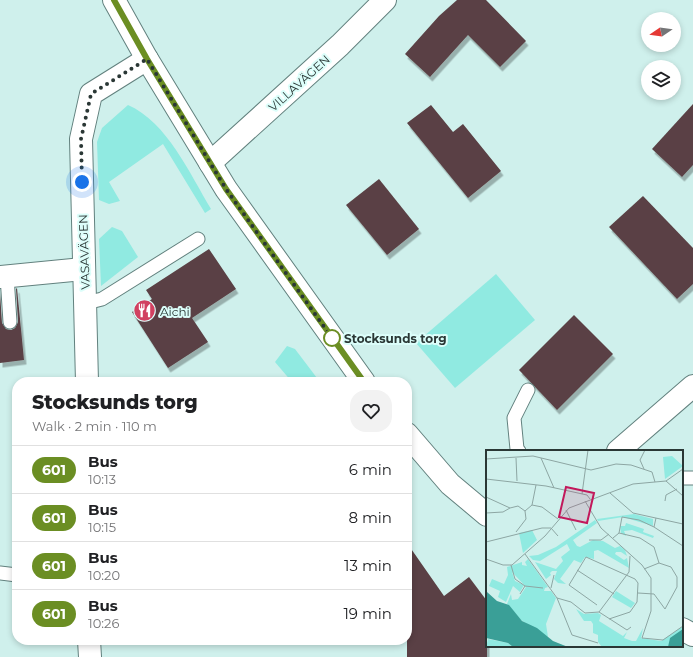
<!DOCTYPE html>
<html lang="en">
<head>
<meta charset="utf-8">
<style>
  body { margin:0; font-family:Montserrat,sans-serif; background:#f2f2f2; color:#202124; height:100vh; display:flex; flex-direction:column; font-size:15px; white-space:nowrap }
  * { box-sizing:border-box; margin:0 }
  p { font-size:13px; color:#757577 }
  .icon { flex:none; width:22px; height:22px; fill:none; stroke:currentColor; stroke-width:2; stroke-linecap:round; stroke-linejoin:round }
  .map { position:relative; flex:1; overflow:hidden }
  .details { position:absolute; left:12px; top:377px; width:400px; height:268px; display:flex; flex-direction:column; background:#fff; border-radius:16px; box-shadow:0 2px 6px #0003 }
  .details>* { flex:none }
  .badge { padding:0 8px; border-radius:13px; font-size:14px; line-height:26px }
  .needle { width:26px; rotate:257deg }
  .buttons { position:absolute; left:641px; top:12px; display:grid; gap:8px }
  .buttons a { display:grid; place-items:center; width:40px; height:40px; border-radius:50%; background:#fff; box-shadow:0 2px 6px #0003; font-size:20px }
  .you { position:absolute; width:20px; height:20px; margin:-10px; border:3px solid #fff; border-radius:50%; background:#1a73e8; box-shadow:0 0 0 6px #1a73e833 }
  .map>.badge { position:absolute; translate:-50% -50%; box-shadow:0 0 0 2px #fff }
  .round { display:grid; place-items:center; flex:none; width:42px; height:42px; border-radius:16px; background:#f2f2f2 }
  .summary { display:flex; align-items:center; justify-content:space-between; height:68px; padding:0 20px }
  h1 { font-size:19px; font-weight:800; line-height:30px }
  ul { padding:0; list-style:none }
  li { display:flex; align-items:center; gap:12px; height:48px; padding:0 20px; border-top:1px solid #e0e0e0 }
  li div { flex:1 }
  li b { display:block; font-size:15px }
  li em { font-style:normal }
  li .badge { min-width:44px; font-weight:700; text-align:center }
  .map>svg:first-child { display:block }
</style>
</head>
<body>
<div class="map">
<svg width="693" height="657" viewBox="0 0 693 657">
  <defs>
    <filter id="shadow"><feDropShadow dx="2.5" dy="4.5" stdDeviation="0" flood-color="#0004"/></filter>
  </defs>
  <rect width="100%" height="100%" fill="#cff0ec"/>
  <g fill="#90eae1">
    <path d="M 128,105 C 167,122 190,174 211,209 L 205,213 L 163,144 L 109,182 L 120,201 L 109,204 L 99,200 L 97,142 L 102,128 Z"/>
    <path d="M 112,227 L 122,231 L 138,257 L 101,286 L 99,239 Z"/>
    <path d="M 496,274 L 535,320 L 455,388 L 416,343 Z"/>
    <path d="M 287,346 L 295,349 L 320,382 L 292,382 L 275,362 Z"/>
  </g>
  <g fill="#5a4144" filter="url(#shadow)">
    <path d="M 457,0 L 486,0 L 526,41 L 500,67 L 468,35 L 430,77 L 405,54 L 439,16 Z"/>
    <path d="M 693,104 L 693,165 L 682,177 L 652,149 Z"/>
    <path d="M 431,105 L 453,132 L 463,124 L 501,171 L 468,198 L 407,123 Z"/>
    <path d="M 379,179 L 419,229 L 387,255 L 346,205 Z"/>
    <path d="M 643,196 L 693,248 L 693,284 L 677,299 L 609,227 Z"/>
    <path d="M 209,249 L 236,289 L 192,318 L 208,342 L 168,368 L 132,312 L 152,299 L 146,290 Z"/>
    <path d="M 17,288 L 24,360 L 0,363 L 0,292 L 2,323 L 6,329 L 11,330 L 15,328 L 18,322 L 16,289 Z"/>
    <path d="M 574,315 L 613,354 L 557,410 L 519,370 Z"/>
    <path d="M 407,543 L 444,596 L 469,577 L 487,601 L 487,657 L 407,657 Z"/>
  </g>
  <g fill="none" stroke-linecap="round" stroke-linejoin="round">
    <defs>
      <g id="service">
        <path d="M 7,276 L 10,322"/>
        <path d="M 86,303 L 102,299 L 198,239"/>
        <path d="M 519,451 L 517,449 L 514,418 L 528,390"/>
        <path d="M 682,478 L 693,478"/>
        <path d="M 0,573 L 17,575"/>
      </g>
      <g id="minor">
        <path d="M 210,163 L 340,45 L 385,0"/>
        <path d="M 0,277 L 83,269"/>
        <path d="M 87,382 L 81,139 L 91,94 L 147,59"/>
        <path d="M 618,451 L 693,386"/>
        <path d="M 89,640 L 90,657"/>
      </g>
      <g id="tertiary">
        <path d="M 114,0 L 147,59 L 226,189 L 364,382"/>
        <path d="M 407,434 L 450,484 L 487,515"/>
        <path d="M 682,629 L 693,635"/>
      </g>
    </defs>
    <use href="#service" stroke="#62817e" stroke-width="15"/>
    <use href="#minor" stroke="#62817e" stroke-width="24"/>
    <use href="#tertiary" stroke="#62817e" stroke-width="24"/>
    <use href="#service" stroke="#fff" stroke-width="13"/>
    <use href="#minor" stroke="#fff" stroke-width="22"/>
    <use href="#tertiary" stroke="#fff" stroke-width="22"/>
  </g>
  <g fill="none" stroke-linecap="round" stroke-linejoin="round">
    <defs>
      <path id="line" d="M 114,0 L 147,59 L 226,189 L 364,382"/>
    </defs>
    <use href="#line" stroke="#fff" stroke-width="9"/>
    <use href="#line" stroke="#6b8e23" stroke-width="6"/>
    <path stroke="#2a3735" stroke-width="4" stroke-dasharray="0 7.2" d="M 82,182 L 81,139 L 91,94 L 147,59 L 226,189 L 332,338"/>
  </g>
  <defs>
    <symbol id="restaurant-disc" viewBox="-11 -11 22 22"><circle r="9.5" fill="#d14161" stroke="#dcfefa"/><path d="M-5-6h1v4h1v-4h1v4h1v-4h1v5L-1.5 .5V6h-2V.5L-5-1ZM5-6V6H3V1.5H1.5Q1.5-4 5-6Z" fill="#fff"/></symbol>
  </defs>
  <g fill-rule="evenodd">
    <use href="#restaurant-disc" x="132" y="298" width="25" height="25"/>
  </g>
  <circle fill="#fff" stroke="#6b8e23" stroke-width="2" cx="332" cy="338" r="8"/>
  <g text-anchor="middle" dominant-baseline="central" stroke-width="4" stroke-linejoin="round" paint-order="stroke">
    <g font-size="12" fill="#2a3735" stroke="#dcfefa">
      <text transform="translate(299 83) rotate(-42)">VILLAVÄGEN</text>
      <text transform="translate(84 252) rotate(-92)">VASAVÄGEN</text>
    </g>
    <g font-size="12" fill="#2a3735" stroke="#dcfefa" text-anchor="start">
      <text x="160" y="311">Aichi</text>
    </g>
    <g font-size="12" font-weight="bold" fill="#2a3735" stroke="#dcfefa" text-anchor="start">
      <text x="344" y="338">Stocksunds torg</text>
    </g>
  </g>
  <g transform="translate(486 450)">
    <rect width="197" height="197" fill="#cff0ec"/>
    <path d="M 186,6 L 197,16 L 179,29 L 177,7 ZM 148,64 L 167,69 L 167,76 L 137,67 L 112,71 L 111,69 ZM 109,70 L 111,73 L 87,90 L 91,96 L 94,97 L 107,90 L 117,91 L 129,98 L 134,96 L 139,100 L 141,106 L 135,102 L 130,102 L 129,104 L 138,110 L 141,108 L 143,118 L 112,100 L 108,101 L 108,109 L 99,107 L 95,113 L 88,110 L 74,129 L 80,134 L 72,133 L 68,129 L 71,121 L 66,121 L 64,123 L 65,125 L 60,129 L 49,112 L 70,119 L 77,111 L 75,107 L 84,100 L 81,94 L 54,111 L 47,110 L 43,106 L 52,105 L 70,97 ZM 140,73 L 158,79 L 157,82 L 168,86 L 167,88 L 146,80 L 138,81 L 140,86 L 135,83 L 134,76 L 139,76 ZM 46,80 L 51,90 L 37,103 L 33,83 ZM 42,109 L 62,137 L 59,138 L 58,141 L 65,141 L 70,148 L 60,174 L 62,187 L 35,170 L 21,154 L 25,144 L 26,150 L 32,149 L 40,137 L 26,122 L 29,131 L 38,135 L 34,142 L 27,136 L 20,152 L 12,147 L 14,141 L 3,136 L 6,129 L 18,134 L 22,125 L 21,117 L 36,112 L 36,115 L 41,116 L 39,112 ZM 130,141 L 149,153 L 145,158 L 126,147 ZM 90,159 L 98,164 L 112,163 L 115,165 L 113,171 L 137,186 L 141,182 L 138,188 L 146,191 L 150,191 L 157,178 L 155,188 L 175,191 L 197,176 L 197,179 L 182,197 L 116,197 L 112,192 L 112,185 L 107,183 L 107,174 L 105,171 L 98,171 ZM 2,189 L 22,193 L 27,197 L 0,197 Z" fill="#90eae1"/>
    <path d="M 1,142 L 11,151 L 23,155 L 36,171 L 51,178 L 67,191 L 82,197 L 27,197 L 22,193 L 0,188 ZM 197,179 L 197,197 L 182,197 L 184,188 Z" fill="#3a9f97"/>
    <path fill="none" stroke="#8da6a3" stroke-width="1" d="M 30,8 L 31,31M 55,8 L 68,38M 0,9 L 47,6 L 105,20 L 130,14 L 145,15 L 166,22 L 169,32M 158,19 L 154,10 L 159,0M 0,29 L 60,36 L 101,45 L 104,49M 180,31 L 197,46M 124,43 L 147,63 L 197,74M 96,44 L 102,0M 0,47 L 24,58 L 32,56 L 39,61M 99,51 L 115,78 L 156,115 L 165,128 L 165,161 L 156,188 L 177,190 L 197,176M 179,51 L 180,45 L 191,39M 46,55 L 56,57 L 72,69M 80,60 L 90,80M 0,63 L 17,62 L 24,58M 170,68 L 168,77 L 197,96M 30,82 L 40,69 L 39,61 L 46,55 L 50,35M 133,83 L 154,88 L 168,97 L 173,113 L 185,117 L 191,127 L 191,137 L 179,159 L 168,144 L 152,143M 127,88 L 133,83 L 136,67 L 153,70 L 168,77M 103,90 L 115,90 L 123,84M 0,92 L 56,78 L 65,78 L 72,86M 39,104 L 71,148 L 86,185 L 112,193M 0,109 L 17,115 L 26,115 L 59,86 L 83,58 L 147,34 L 180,31 L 197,19M 25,115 L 29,129 L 39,136M 158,119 L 173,113M 91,120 L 128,144M 65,138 L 68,125M 34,144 L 39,136 L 57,138M 71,148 L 85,152 L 99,163 L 113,162 L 143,122 L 144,106M 111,155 L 83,135 L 100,107 L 149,129 L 152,133 L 151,152 L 144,162 L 123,169M 113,162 L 141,180 L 145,177"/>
    <path fill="#c2185b" fill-opacity="0.15" stroke="#c2185b" stroke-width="2" d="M 80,37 L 108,43 L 101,73 L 73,67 Z"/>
    <rect width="197" height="197" fill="none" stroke="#2a3735" stroke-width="2"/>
  </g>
</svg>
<div class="buttons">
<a><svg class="needle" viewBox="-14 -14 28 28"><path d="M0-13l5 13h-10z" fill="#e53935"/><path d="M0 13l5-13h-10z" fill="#757577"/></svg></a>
<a><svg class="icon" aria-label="layers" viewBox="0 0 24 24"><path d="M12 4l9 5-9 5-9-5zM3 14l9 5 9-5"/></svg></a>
</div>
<div class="you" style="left:82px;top:182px"></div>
<section class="details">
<div class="summary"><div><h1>Stocksunds torg</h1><p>Walk · 2 min · 110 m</p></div><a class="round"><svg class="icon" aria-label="heart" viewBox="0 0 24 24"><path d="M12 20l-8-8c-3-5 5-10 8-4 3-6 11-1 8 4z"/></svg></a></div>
<ul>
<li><span class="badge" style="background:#6b8e23;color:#fff">601</span><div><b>Bus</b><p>10:13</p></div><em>6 min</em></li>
<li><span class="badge" style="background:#6b8e23;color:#fff">601</span><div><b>Bus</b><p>10:15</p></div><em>8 min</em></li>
<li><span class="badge" style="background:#6b8e23;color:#fff">601</span><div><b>Bus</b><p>10:20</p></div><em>13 min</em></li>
<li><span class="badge" style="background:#6b8e23;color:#fff">601</span><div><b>Bus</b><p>10:26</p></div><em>19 min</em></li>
</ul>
</section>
</div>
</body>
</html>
